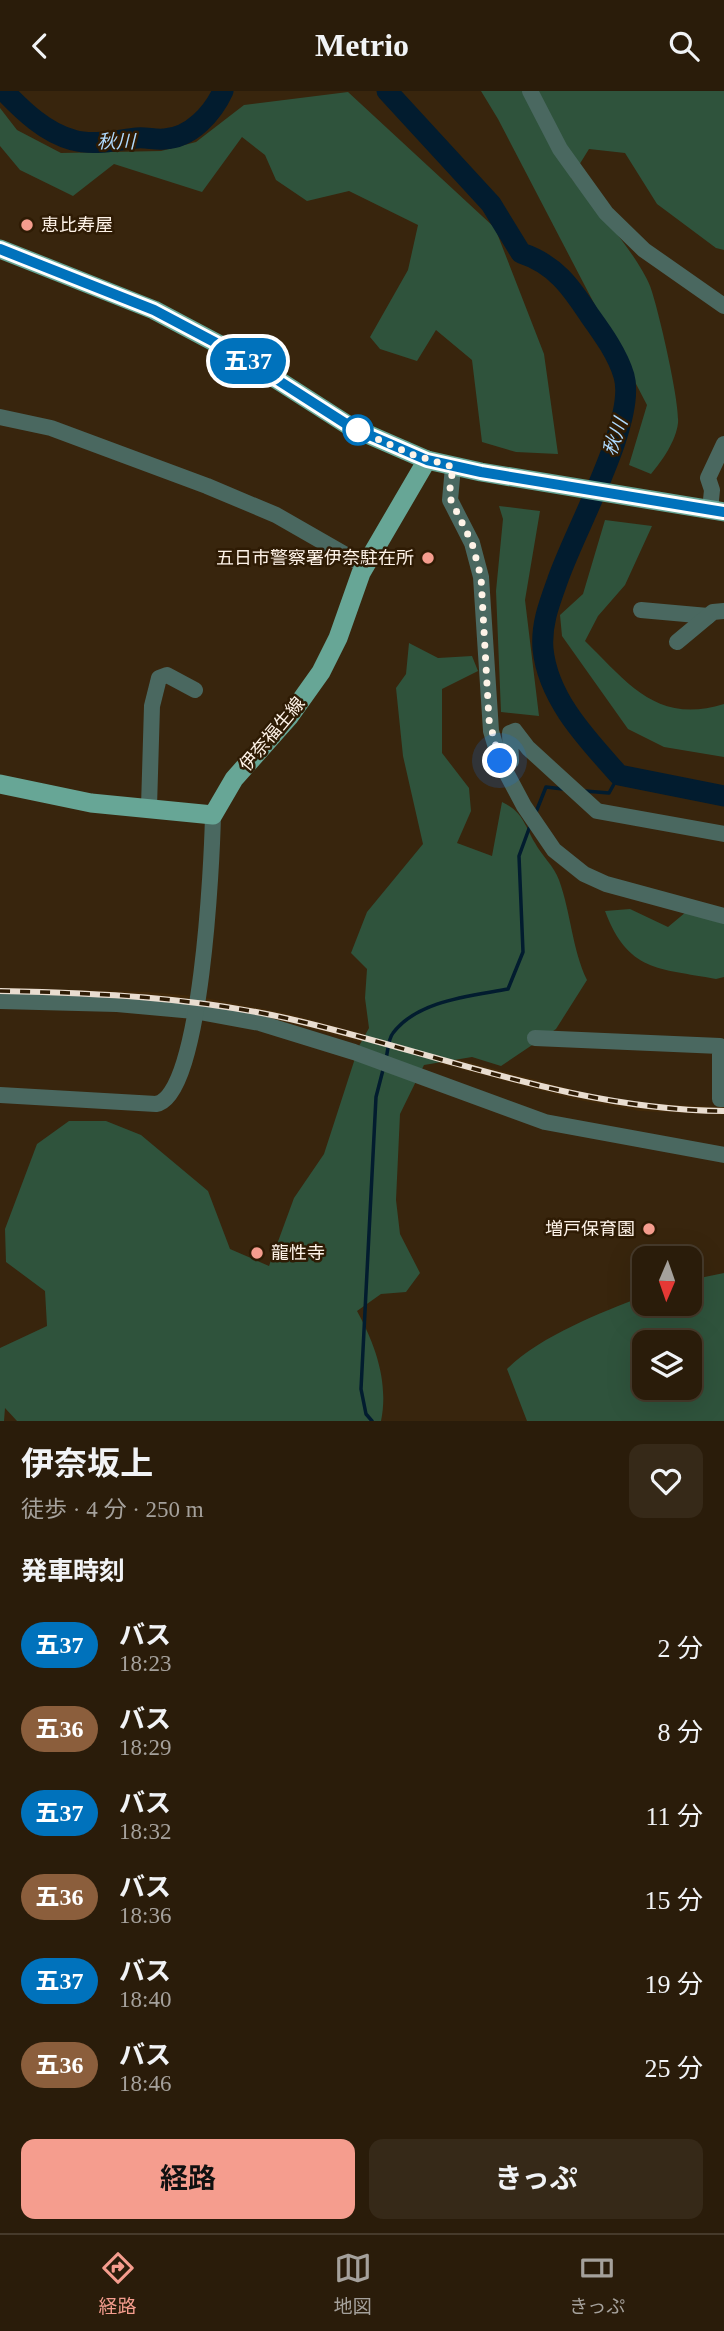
<!DOCTYPE html>
<html lang="ja">
<head>
<meta charset="utf-8">
<style>
  body { margin:0; font-family:"Times New Roman","Noto Sans JP",serif; background:#362918; color:#f1f3f6; height:100vh; display:flex; flex-direction:column; font-size:26px; white-space:nowrap }
  * { box-sizing:border-box; margin:0 }
  p { font-size:23px; color:#a5a19c }
  .icon { flex:none; width:38px; height:38px; fill:none; stroke:currentColor; stroke-width:2; stroke-linecap:round; stroke-linejoin:round }
  .map { position:relative; height:1330px; overflow:hidden }
  .sheet { display:flex; flex-direction:column; background:#2a1c0a; flex:1 }
  .sheet>* { flex:none }
  .badge { padding:0 14px; border-radius:23px; font-size:24px; line-height:46px }
  .needle { width:46px; rotate:182deg }
  .fabs { position:absolute; left:632px; top:1155px; display:grid; gap:14px }
  .fabs a { display:grid; place-items:center; width:70px; height:70px; border-radius:14px; background:#2a1c0a; box-shadow:0 7px 28px #0002,0 0 0 2px #463a2b; font-size:35px }
  .you { position:absolute; width:35px; height:35px; margin:-18px; border:5px solid #fff; border-radius:50%; background:#1a73e8; box-shadow:0 0 0 10px #1a73e833 }
  .map>.badge { position:absolute; translate:-50% -50%; box-shadow:0 0 0 4px #fff }
  h2 { padding:0 21px; font-size:26px; line-height:63px }
  .round { display:grid; place-items:center; flex:none; width:74px; height:74px; border-radius:14px; background:#362918 }
  .headline { display:flex; align-items:center; justify-content:space-between; height:119px; padding:0 21px }
  h1 { font-size:33px; font-weight:700; line-height:52px }
  .primary-button { display:flex; gap:14px; margin-top:auto; padding:14px 21px }
  .primary-button a { flex:1; height:80px; border-radius:14px; background:#f59d8e; color:#111; font-size:28px; font-weight:700; line-height:80px; text-align:center }
  .primary-button a+a { background:#362918; color:#f1f3f6 }
  ul { padding:0; list-style:none }
  li { display:flex; align-items:center; gap:21px; height:84px; padding:0 21px }
  li div { flex:1 }
  li b { display:block; font-size:26px }
  li em { font-style:normal }
  li .badge { min-width:77px; font-weight:700; text-align:center }
  header { display:flex; justify-content:space-between; align-items:center; height:91px; padding:0 21px; background:#2a1c0a; font-size:32px; font-weight:700 }
  .dock { display:flex; justify-content:space-around; align-items:center; height:98px; border-top:2px solid #463a2b; background:#2a1c0a; font-size:19px; color:#a5a19c }
  .dock a { display:grid; justify-items:center; gap:4px }
  .dock .selected { color:#f59d8e }
  .map>svg:first-child { display:block }
</style>
</head>
<body>
<header><svg class="icon" aria-label="back" viewBox="0 0 24 24"><path d="M15 5l-7 7 7 7"/></svg>Metrio<svg class="icon" aria-label="search" viewBox="0 0 24 24"><circle cx="10" cy="10" r="6"/><path d="M15 15l6 6"/></svg></header>
<div class="map">
<svg width="724" height="1330" viewBox="0 0 724 1330">
  <rect width="100%" height="100%" fill="#38250d"/>
  <g fill="#41290a">
    <path d="M 0,897 L 148,901 L 193,905 L 192,914 L 0,906 Z"/>
    <path d="M 200,906 L 289,923 L 600,1006 L 634,1012 L 724,1016 L 724,1024 L 640,1020 L 573,1008 L 289,932 L 200,915 Z"/>
  </g>
  <g fill="#2f533c" fill-rule="evenodd">
    <path d="M 481,0 L 724,0 L 724,159 L 716,157 L 657,113 L 625,62 L 589,58 L 571,87 C 594,115 637,163 650,195 C 658,216 680,311 678,332 C 676,350 662,370 651,383 L 629,374 L 647,314 L 498,28 Z"/>
    <path d="M 348,1 L 495,137 L 544,263 L 558,363 L 516,361 L 482,351 L 472,269 L 436,239 L 417,270 L 380,258 L 370,246 L 408,179 L 418,134 L 349,100 L 307,110 L 276,89 L 265,64 L 242,46 L 202,101 L 114,73 L 73,105 L 20,79 L 0,55 L 0,17 L 17,39 L 61,62 L 161,60 L 196,51 L 244,14 Z"/>
    <path d="M 499,415 L 540,420 L 525,509 L 539,625 L 501,621 L 496,500 L 503,428 Z"/>
    <path d="M 605,429 L 652,435 L 625,494 L 598,525 L 585,550 C 628,592 657,634 724,613 L 724,666 L 664,656 L 628,638 L 562,545 L 560,524 L 583,503 Z"/>
    <path d="M 409,552 L 438,567 L 472,565 L 478,580 L 442,598 L 442,662 L 469,697 L 471,720 L 457,752 L 492,765 L 502,711 C 523,721 524,733 535,752 C 542,765 554,775 559,789 C 571,822 572,858 587,889 L 556,938 L 501,975 L 472,966 L 424,974 L 400,1023 L 396,1109 L 400,1143 L 420,1182 L 406,1201 L 381,1203 L 357,1220 C 375,1253 389,1291 381,1330 L 17,1330 L 5,1317 L 4,1330 L 0,1330 L 0,1257 L 47,1235 L 45,1200 L 6,1171 L 5,1138 L 37,1053 L 69,1030 L 106,1030 L 141,1044 L 208,1100 L 230,1158 L 269,1175 L 294,1107 L 324,1063 L 359,955 L 369,937 L 365,907 L 367,878 L 351,862 L 367,821 L 423,753 L 403,665 L 396,597 L 406,583 Z"/>
    <path d="M 630,818 L 668,836 L 686,821 L 724,833 L 724,886 L 716,888 C 658,877 628,881 605,820 Z"/>
    <path d="M 724,1182 L 724,1330 L 527,1330 L 507,1278 C 540,1245 600,1222 644,1205 L 644,1213 L 690,1213 L 690,1189 ZM 644,1251 L 690,1251 L 690,1297 L 644,1297 Z"/>
  </g>
  <g fill="none" stroke-linecap="round" stroke-linejoin="round">
    <g stroke="#021c2f" stroke-width="3.5">
      <path d="M 585,700 L 609,702 L 619,684"/>
      <path d="M 536,721 L 546,696 L 563,698"/>
      <path d="M 386,968 C 388,960 388,948 393,942 C 418,909 471,905 508,898 L 523,861 L 519,765 L 530,735"/>
      <path d="M 372,1330 L 366,1323 L 361,1298 L 376,1006 L 384,975"/>
    </g>
    <g stroke="#021c2f" stroke-width="21">
      <path d="M 4,0 C 23,20 46,42 73,49 C 93,55 117,49 137,47 C 146,46 155,49 164,48 C 191,47 213,22 223,0"/>
      <path d="M 387,0 L 491,113 L 521,162 C 555,173 571,196 590,225 C 603,243 618,264 624,285 C 637,331 573,442 557,491 C 549,513 541,534 543,558 C 548,608 587,648 619,684 L 724,705"/>
    </g>
    <g stroke="#4a6860" stroke-width="16">
      <path d="M 530,0 L 560,58 L 606,122 L 644,159 L 724,215"/>
      <path d="M 0,326 L 51,337 L 207,395 L 276,424 L 365,475"/>
      <path d="M 453,376 L 450,409 L 472,452 L 481,486 L 491,640 L 500,670 L 524,715 L 554,759 L 584,783 L 606,793 L 724,825"/>
      <path d="M 710,419 L 712,399 L 708,387 L 724,353"/>
      <path d="M 641,519 L 708,525"/>
      <path d="M 677,551 L 713,521 L 724,520"/>
      <path d="M 502,675 L 511,670 L 510,642 L 515,640 L 528,657 L 597,720 L 724,743"/>
      <path d="M 149,716 L 152,615 L 159,587 L 167,584 L 195,599"/>
      <path d="M 0,910 L 117,913 L 194,920 L 260,932 L 354,961 L 545,1031 L 724,1064"/>
      <path d="M 535,947 L 720,955 L 720,1008 L 724,1008"/>
      <path d="M 0,1004 L 156,1013 C 202,1006 212,768 213,724"/>
    </g>
    <g stroke="#67a696" stroke-width="19">
      <path d="M 0,158 L 154,219 L 237,263 L 351,336 L 427,369 L 481,381 L 724,421"/>
      <path d="M 0,693 L 91,712 L 213,724 L 234,688 L 289,626 L 321,581 L 338,547 L 361,482 L 427,369"/>
    </g>
    <defs>
      <path id="rail" d="M 0,900 C 98,902 193,906 290,928 C 434,961 574,1019 724,1020"/>
    </defs>
    <use href="#rail" stroke="#e9ddd0" stroke-width="6"/>
    <use href="#rail" stroke="#2e1b04" stroke-width="3.5" stroke-dasharray="10" stroke-linecap="butt"/>
  </g>
  <g fill="none" stroke-linecap="round" stroke-linejoin="round">
    <defs>
      <path id="line" d="M 0,158 L 154,219 L 237,263 L 351,336 L 427,369 L 481,381 L 724,421"/>
    </defs>
    <use href="#line" stroke="#fff" stroke-width="16"/>
    <use href="#line" stroke="#0072bc" stroke-width="10"/>
    <path stroke="#fef3e8" stroke-width="7" stroke-dasharray="0 12.6" d="M 358,339 L 351,336 L 411,363 L 453,376 L 449,405 L 472,452 L 481,486 L 489,629 L 500,670"/>
  </g>
  <g fill="#f59d8e" stroke="#2e1b04" stroke-width="2.5">
    <circle cx="27" cy="134" r="7"/>
    <circle cx="428" cy="467" r="7"/>
    <circle cx="649" cy="1138" r="7"/>
    <circle cx="257" cy="1162" r="7"/>
  </g>
  <circle fill="#fff" stroke="#0072bc" stroke-width="3.5" cx="358" cy="339" r="14"/>
  <g text-anchor="middle" dominant-baseline="central" stroke-width="5" stroke-linejoin="round" paint-order="stroke">
    <g font-size="18" fill="#fef3e8" stroke="#2e1b04" text-anchor="start">
      <text x="41" y="134">恵比寿屋</text>
      <text x="414" y="467" text-anchor="end">五日市警察署伊奈駐在所</text>
      <text x="635" y="1138" text-anchor="end">増戸保育園</text>
      <text x="271" y="1162">龍性寺</text>
    </g>
    <g font-size="18" fill="#fef3e8" stroke="#2e1b04">
      <text transform="translate(272 643) rotate(-50)">伊奈福生線</text>
    </g>
    <g font-size="19" font-style="italic" fill="#afdafe" stroke="#2e1b04">
      <text x="116" y="50">秋川</text>
      <text transform="translate(615 346) rotate(-71)">秋川</text>
    </g>
  </g>
</svg>
<div class="fabs">
<a><svg class="needle" viewBox="-14 -14 28 28"><path d="M0-13l5 13h-10z" fill="#e53935"/><path d="M0 13l5-13h-10z" fill="#a5a19c"/></svg></a>
<a><svg class="icon" aria-label="layers" viewBox="0 0 24 24"><path d="M12 4l9 5-9 5-9-5zM3 14l9 5 9-5"/></svg></a>
</div>
<div class="you" style="left:500px;top:670px"></div>
<b class="badge" style="left:248px;top:270px;background:#0072bc;color:#fff">五37</b>
</div>
<section class="sheet">
<div class="headline"><div><h1>伊奈坂上</h1><p>徒歩 · 4 分 · 250 m</p></div><a class="round"><svg class="icon" aria-label="heart" viewBox="0 0 24 24"><path d="M12 20l-8-8c-3-5 5-10 8-4 3-6 11-1 8 4z"/></svg></a></div>
<h2>発車時刻</h2>
<ul>
<li><span class="badge" style="background:#0072bc;color:#fff">五37</span><div><b>バス</b><p>18:23</p></div><em>2 分</em></li>
<li><span class="badge" style="background:#8b5e3c;color:#fff">五36</span><div><b>バス</b><p>18:29</p></div><em>8 分</em></li>
<li><span class="badge" style="background:#0072bc;color:#fff">五37</span><div><b>バス</b><p>18:32</p></div><em>11 分</em></li>
<li><span class="badge" style="background:#8b5e3c;color:#fff">五36</span><div><b>バス</b><p>18:36</p></div><em>15 分</em></li>
<li><span class="badge" style="background:#0072bc;color:#fff">五37</span><div><b>バス</b><p>18:40</p></div><em>19 分</em></li>
<li><span class="badge" style="background:#8b5e3c;color:#fff">五36</span><div><b>バス</b><p>18:46</p></div><em>25 分</em></li>
</ul>
<div class="primary-button"><a>経路</a><a>きっぷ</a></div>
</section>
<nav class="dock">
<a class="selected"><svg class="icon" aria-label="directions" viewBox="0 0 24 24"><path d="M12 3l9 9-9 9-9-9zM9 14v-3h6M13 9l2 2-2 2"/></svg>経路</a>
<a><svg class="icon" aria-label="map" viewBox="0 0 24 24"><path d="M3 6l6-2 6 2 6-2v14l-6 2-6-2-6 2zM9 4v14M15 6v14"/></svg>地図</a>
<a><svg class="icon" aria-label="tickets" viewBox="0 0 24 24"><path d="M3 7h18v10H3zM15 7v10"/></svg>きっぷ</a>
</nav>
</body>
</html>
